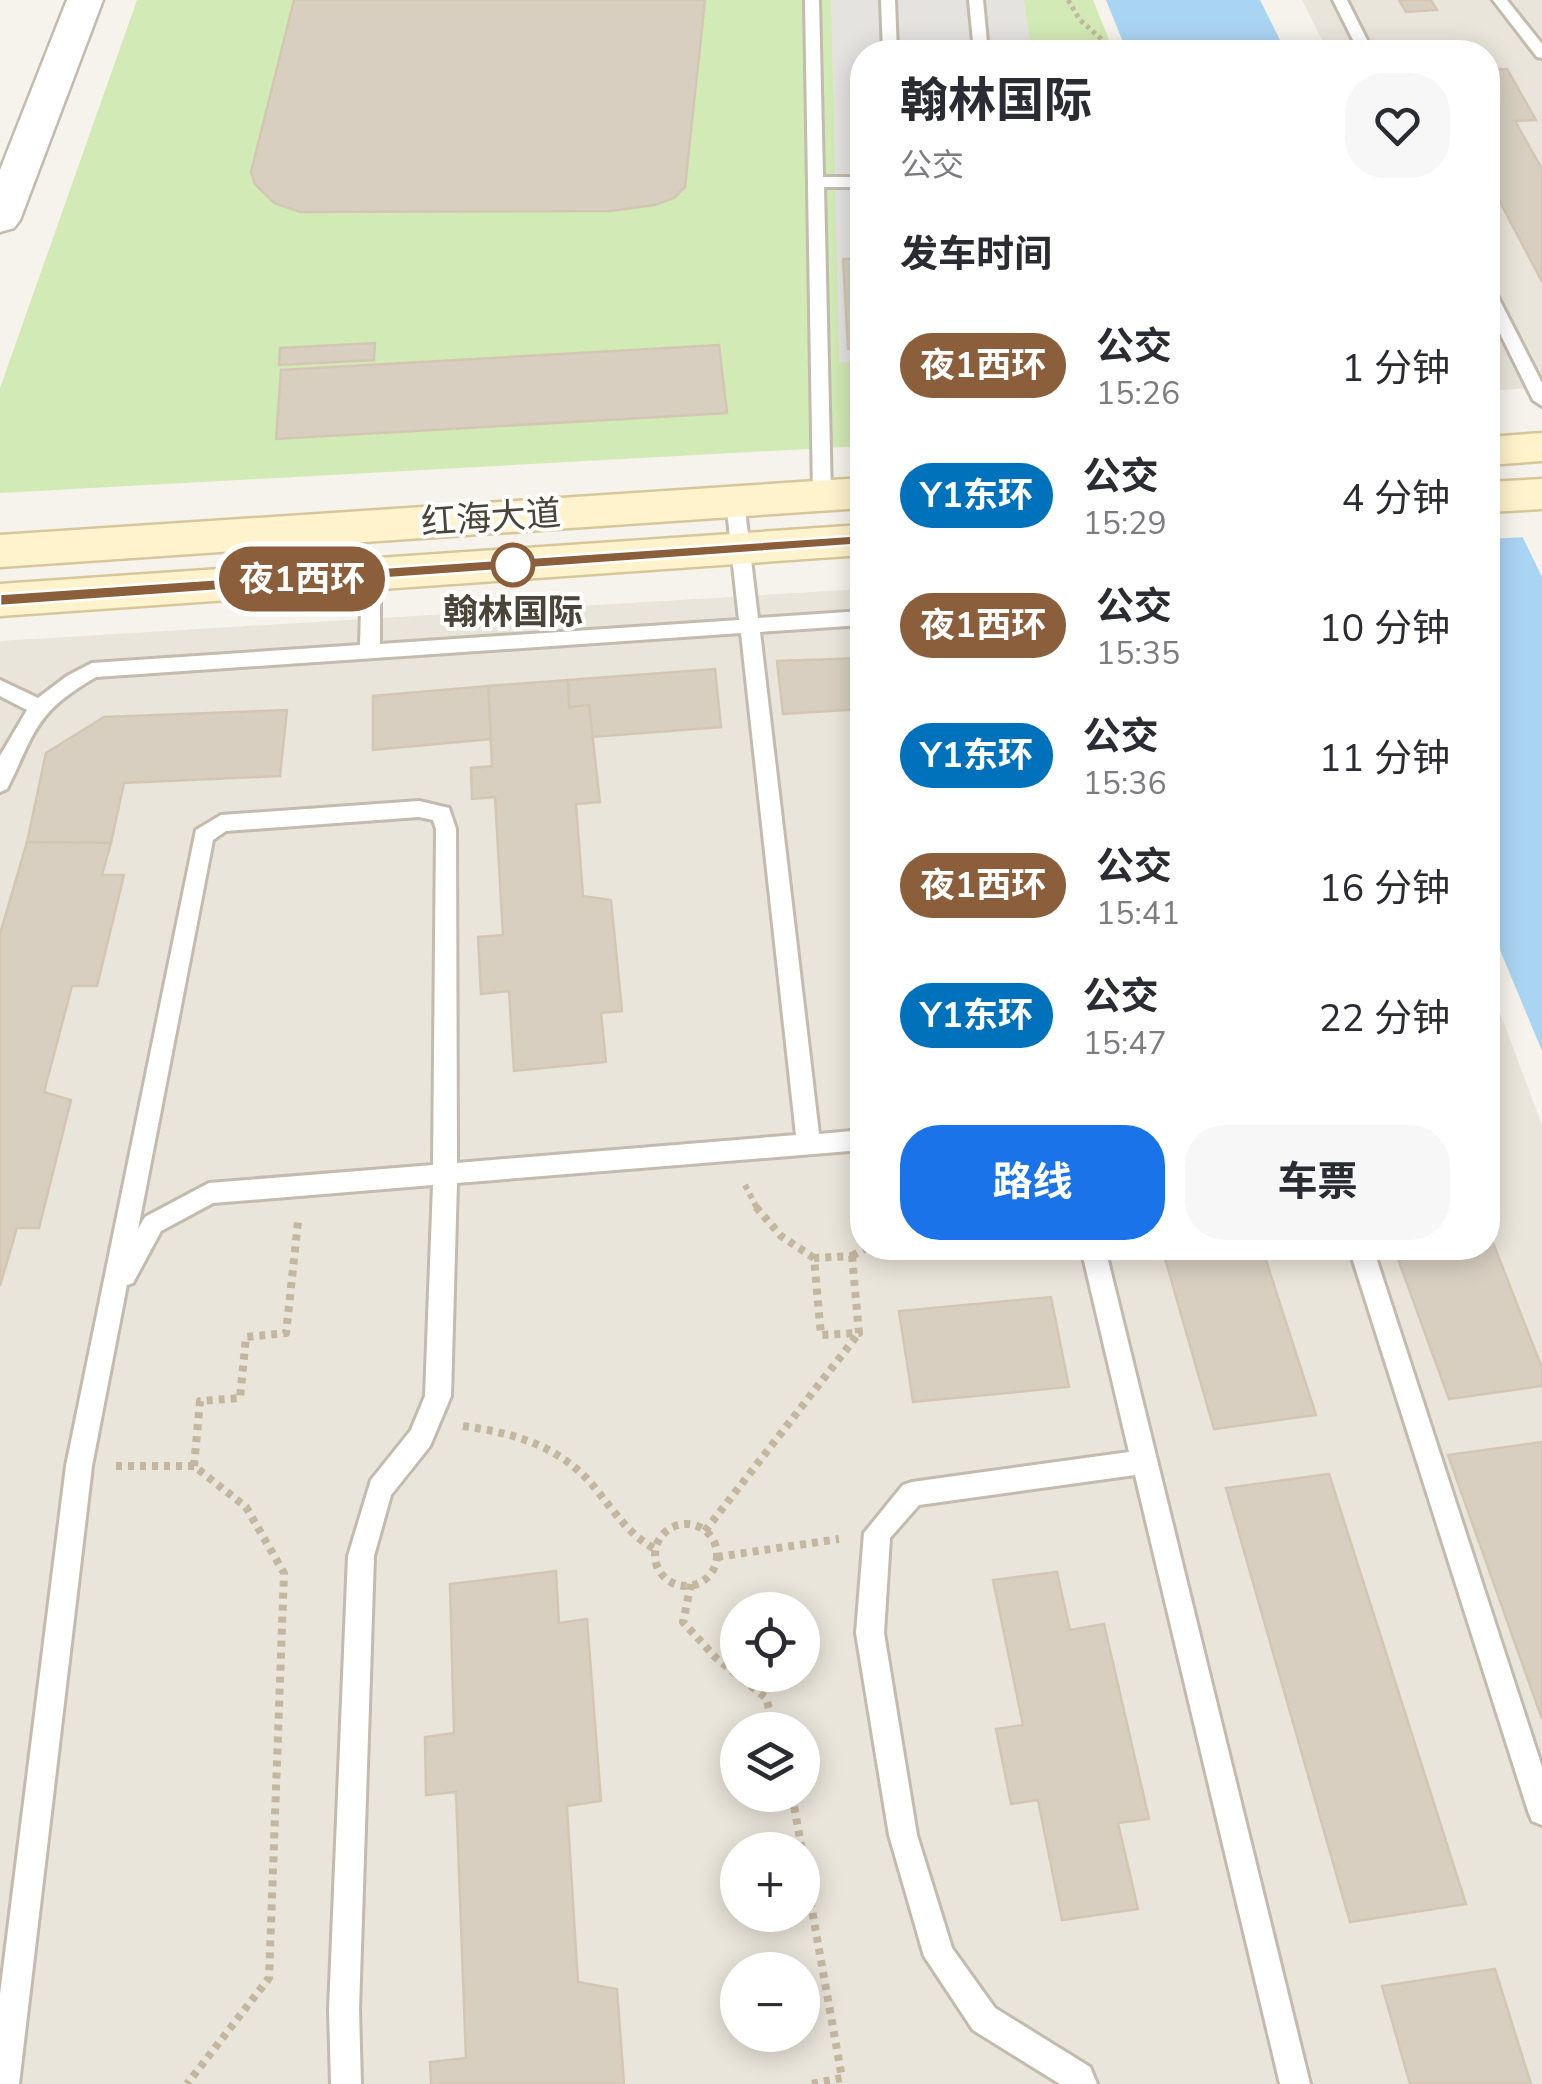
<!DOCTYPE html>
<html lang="zh">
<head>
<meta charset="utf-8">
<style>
  body { margin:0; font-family:"Nunito Sans","Noto Sans SC",sans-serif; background:#f7f7f7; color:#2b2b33; height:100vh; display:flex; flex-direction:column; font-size:38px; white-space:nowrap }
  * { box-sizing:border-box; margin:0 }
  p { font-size:32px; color:#7c7c81 }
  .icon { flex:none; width:55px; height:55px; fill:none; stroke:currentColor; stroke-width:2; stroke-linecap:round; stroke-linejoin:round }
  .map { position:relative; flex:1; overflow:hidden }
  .drawer { position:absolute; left:850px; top:40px; width:650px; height:1220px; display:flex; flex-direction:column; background:#fff; border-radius:40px; box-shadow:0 5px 25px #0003 }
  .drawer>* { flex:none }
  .badge { padding:0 20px; border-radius:32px; font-size:35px; line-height:65px }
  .buttons { position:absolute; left:720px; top:1592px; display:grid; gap:20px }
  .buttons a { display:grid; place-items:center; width:100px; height:100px; border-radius:50%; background:#fff; box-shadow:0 5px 25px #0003; font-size:50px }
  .map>.badge { position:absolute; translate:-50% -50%; box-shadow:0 0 0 5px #fff }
  h2 { padding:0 50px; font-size:38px; line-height:90px }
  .round { display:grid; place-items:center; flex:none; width:105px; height:105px; border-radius:40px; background:#f7f7f7 }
  .head { display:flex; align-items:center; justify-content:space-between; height:170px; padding:0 50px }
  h1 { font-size:48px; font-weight:700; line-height:75px }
  .cta { display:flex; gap:20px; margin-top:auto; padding:20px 50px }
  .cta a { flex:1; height:115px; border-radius:40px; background:#1a73e8; color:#fff; font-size:40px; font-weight:700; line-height:115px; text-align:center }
  .cta a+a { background:#f7f7f7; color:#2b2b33 }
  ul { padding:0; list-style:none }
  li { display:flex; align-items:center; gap:30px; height:130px; padding:0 50px }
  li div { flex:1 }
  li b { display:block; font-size:38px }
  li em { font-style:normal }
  li .badge { min-width:110px; font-weight:700; text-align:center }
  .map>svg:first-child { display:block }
</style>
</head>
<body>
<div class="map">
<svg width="1542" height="2084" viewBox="0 0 1542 2084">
  <rect width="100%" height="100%" fill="#f6f3ec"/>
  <g fill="#eae5da" fill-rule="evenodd">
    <path d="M 1302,0 L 1542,0 L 1542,387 L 1490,391 L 1488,385 L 1488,52 L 1328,52 Z"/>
    <path d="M 862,589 L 862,1248 L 1488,1248 L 1488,981 L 1542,1125 L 1542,2084 L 0,2084 L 0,641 ZM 738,1610 L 802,1610 L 802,1675 L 738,1675 ZM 738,1730 L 802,1730 L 802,1795 L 738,1795 ZM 738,1850 L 802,1850 L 802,1915 L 738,1915 ZM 738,1970 L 802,1970 L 802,2035 L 738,2035 Z"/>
  </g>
  <path fill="#d2eab5" d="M 137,0 L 1093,0 L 1114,52 L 862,52 L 862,446 L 0,493 L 0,388 Z"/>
  <path fill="#e5e3e0" d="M 831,0 L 1024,0 L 1032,52 L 862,52 L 862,362 L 839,362 Z"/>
  <g fill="#a9d4f2">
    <path d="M 1106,0 L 1260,0 L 1286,52 L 1127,52 Z"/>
    <path d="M 1488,466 L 1542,577 L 1542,1051 L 1488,921 Z"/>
  </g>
  <path fill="#f6f3ec" d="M 1488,461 L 1492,464 L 1528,537 L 1488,539 Z"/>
  <g fill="#d8cfc1" stroke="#d3c7b4" stroke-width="2.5">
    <path d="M 294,0 L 705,0 L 685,187 L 674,198 L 655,205 L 610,211 L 300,212 L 274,203 L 255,184 L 251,172 Z"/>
    <path d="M 1399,0 L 1431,0 L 1437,10 L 1406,12 Z"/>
    <path d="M 1488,64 L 1491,70 L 1507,69 L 1536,120 L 1515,121 L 1542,169 L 1542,282 L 1488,179 Z"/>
    <path d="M 843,259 L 862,259 L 862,349 L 848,349 Z"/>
    <path d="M 375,343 L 374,360 L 279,365 L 280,348 Z"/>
    <path d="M 719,345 L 727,413 L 276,439 L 281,370 Z"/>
    <path d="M 862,658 L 862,709 L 783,714 L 777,661 Z"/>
    <path d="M 715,669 L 721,727 L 592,737 L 589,705 L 569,707 L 568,680 Z"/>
    <path d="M 568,680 L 569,707 L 589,705 L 600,802 L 576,804 L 583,896 L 611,900 L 622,1011 L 601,1013 L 606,1062 L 514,1071 L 509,991 L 481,994 L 478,937 L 503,935 L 495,797 L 472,799 L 471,768 L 492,766 L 488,686 Z"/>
    <path d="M 488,686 L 491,739 L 373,750 L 373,696 Z"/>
    <path d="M 287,710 L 280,776 L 124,783 L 111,843 L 27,842 L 46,753 L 104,717 Z"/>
    <path d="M 27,842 L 111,843 L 102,875 L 124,875 L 97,986 L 72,986 L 44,1092 L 71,1100 L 39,1228 L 17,1228 L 0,1286 L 0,934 Z"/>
    <path d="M 1488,1230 L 1542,1368 L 1542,1386 L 1449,1399 L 1394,1248 L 1488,1248 Z"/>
    <path d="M 1162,1248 L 1262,1248 L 1316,1415 L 1214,1429 Z"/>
    <path d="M 1051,1297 L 1069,1387 L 913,1402 L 899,1311 Z"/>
    <path d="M 1542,1442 L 1542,1719 L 1448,1455 Z"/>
    <path d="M 1329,1474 L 1466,1904 L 1350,1922 L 1226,1488 Z"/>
    <path d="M 556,1571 L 559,1623 L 587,1619 L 601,1801 L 567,1806 L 578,1982 L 617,1989 L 624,2084 L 431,2084 L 430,2062 L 466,2058 L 456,1792 L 426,1795 L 425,1737 L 454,1733 L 450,1584 Z"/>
    <path d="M 1057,1572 L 1070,1630 L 1104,1624 L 1149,1819 L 1118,1823 L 1138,1909 L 1062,1920 L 1038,1800 L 1011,1804 L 996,1729 L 1023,1725 L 993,1580 Z"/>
    <path d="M 1495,1969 L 1531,2084 L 1410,2084 L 1382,1986 Z"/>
  </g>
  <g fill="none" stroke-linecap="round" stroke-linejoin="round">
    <defs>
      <g id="service">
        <path d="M 805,0 L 819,0 L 823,177 L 862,177 L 862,187 L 824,187 L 831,495 L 822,501 L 813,495 Z"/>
        <path d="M 881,0 L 895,0 L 897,52 L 883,52 Z"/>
        <path d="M 969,0 L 983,0 L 988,52 L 974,52 Z"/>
        <path d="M 1333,0 L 1347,0 L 1373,52 L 1359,52 Z"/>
        <path d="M 1493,0 L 1507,0 L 1542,44 L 1542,58 L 1537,57 Z"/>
        <path d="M 1488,288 L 1496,293 L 1542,383 L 1542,406 L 1533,400 L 1488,309 Z"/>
        <path d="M 735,495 L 744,501 L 758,618 L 862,611 L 862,625 L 760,632 L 819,1134 L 862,1130 L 862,1150 L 457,1183 L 451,1396 L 430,1446 L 391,1495 L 374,1556 L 359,2009 L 361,2084 L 331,2084 L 329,2009 L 348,1556 L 371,1480 L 411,1430 L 425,1396 L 433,1185 L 213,1203 L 161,1231 L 133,1283 L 127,1285 L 92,1466 L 19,2084 L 0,2084 L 0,1994 L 66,1466 L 196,830 L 221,815 L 419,801 L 449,808 L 456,829 L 457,1163 L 796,1135 L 741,633 L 96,677 C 34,713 36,731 7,789 L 0,792 L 0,756 L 27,710 L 0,696 L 0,680 L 38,698 L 67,676 L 92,663 L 360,645 L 362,574 L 371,568 L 380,574 L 380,644 L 739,620 L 726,501 ZM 419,817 L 433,820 L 436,829 L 433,1165 L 209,1183 L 145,1217 L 138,1229 L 213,840 L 226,831 Z"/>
        <path d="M 1081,1248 L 1105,1248 L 1310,2084 L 1280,2084 L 1135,1475 L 919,1505 L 890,1538 L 884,1633 L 917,1835 L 952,1948 L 995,2008 L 1090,2067 L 1097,2084 L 1060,2084 L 973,2030 L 924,1956 L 889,1835 L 856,1633 L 864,1533 L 903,1485 L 912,1482 L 1129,1452 Z"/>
        <path d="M 1349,1248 L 1373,1248 L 1542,1767 L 1542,1825 L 1532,1821 L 1528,1811 Z"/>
      </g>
      <path id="tertiary" d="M 67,0 L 103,0 L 20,220 L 14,228 L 0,232 L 0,170 Z"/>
      <g id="secondary">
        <path d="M 1542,433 L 1542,461 L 1488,465 L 1488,437 Z"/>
        <path d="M 862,478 L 862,508 L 0,567 L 0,535 Z"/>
        <path d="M 1542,479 L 1542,509 L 1488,512 L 1488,482 Z"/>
        <path d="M 862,525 L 862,555 L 0,616 L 0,584 Z"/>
      </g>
    </defs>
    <use href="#service" stroke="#c2bbae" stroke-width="6"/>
    <use href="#tertiary" stroke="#c2bbae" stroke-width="5"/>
    <use href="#secondary" stroke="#d6c79b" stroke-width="5"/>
    <path stroke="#c4b79f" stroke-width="5" stroke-dasharray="4 4" stroke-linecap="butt" d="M 1068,0 L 1080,20 L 1116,52"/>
    <path stroke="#c4b79f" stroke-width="6" stroke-dasharray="5 5" stroke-linecap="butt" d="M 745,1185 L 758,1210"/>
    <g stroke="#c4b79f" stroke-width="8" stroke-dasharray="6 6" stroke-linecap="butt">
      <path d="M 756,1207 L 781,1236 L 814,1258"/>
      <path d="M 852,1256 L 866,1248"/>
      <path d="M 852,1256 L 859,1333 L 821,1335 L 814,1258 Z"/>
      <path d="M 463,1426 C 514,1433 561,1446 595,1488 C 614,1511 628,1534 655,1549"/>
      <path d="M 116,1466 L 194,1466 L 246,1507 L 284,1573 L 269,1978 L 187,2084"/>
      <path d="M 194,1466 L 200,1401 L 240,1398 L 246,1337 L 286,1333 L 298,1222"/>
      <circle cx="686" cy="1555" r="31"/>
      <path d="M 705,1531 L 859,1333"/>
      <path d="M 717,1557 L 839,1539"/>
      <path d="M 691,1584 L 683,1622 L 716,1658 L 766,1698 L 775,1730"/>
      <path d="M 792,1795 L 802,1850"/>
      <path d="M 802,1854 L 842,2078 L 811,2084"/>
    </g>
    <use href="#service" fill="#fff" fill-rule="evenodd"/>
    <use href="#tertiary" fill="#fff" fill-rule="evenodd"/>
    <use href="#secondary" fill="#fff3cd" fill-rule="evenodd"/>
  </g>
  <path fill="#8b5e3c" stroke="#fff" stroke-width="2.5" d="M 862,535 L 871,540 L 868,544 L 0,606 L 0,594 Z"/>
  <circle fill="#fff" stroke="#8b5e3c" stroke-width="5" cx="513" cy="565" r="20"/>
  <g text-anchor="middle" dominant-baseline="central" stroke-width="8" stroke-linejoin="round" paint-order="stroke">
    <g font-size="35" fill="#4b4439" stroke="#fff">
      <text transform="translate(491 518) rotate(-4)">红海大道</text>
    </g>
    <g font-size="35" font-weight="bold" fill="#4b4439" stroke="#fff">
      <text x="513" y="612">翰林国际</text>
    </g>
  </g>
</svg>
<div class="buttons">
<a><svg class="icon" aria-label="locate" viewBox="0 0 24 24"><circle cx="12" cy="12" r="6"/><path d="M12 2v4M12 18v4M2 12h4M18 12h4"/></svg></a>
<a><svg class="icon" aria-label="layers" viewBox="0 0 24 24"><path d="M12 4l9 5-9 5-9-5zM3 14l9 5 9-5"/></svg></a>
<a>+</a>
<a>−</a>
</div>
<b class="badge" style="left:302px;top:579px;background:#8b5e3c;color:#fff">夜1西环</b>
<section class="drawer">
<div class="head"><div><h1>翰林国际</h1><p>公交</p></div><a class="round"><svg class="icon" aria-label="heart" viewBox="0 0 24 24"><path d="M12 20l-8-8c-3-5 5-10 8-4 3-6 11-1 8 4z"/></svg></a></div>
<h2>发车时间</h2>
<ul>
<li><span class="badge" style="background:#8b5e3c;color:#fff">夜1西环</span><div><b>公交</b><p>15:26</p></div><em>1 分钟</em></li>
<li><span class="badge" style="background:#0072bc;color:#fff">Y1东环</span><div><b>公交</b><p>15:29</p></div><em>4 分钟</em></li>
<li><span class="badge" style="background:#8b5e3c;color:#fff">夜1西环</span><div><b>公交</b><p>15:35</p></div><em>10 分钟</em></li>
<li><span class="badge" style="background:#0072bc;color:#fff">Y1东环</span><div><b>公交</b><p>15:36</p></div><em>11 分钟</em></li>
<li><span class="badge" style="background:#8b5e3c;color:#fff">夜1西环</span><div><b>公交</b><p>15:41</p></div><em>16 分钟</em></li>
<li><span class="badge" style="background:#0072bc;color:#fff">Y1东环</span><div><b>公交</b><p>15:47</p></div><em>22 分钟</em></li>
</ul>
<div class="cta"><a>路线</a><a>车票</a></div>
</section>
</div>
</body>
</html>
